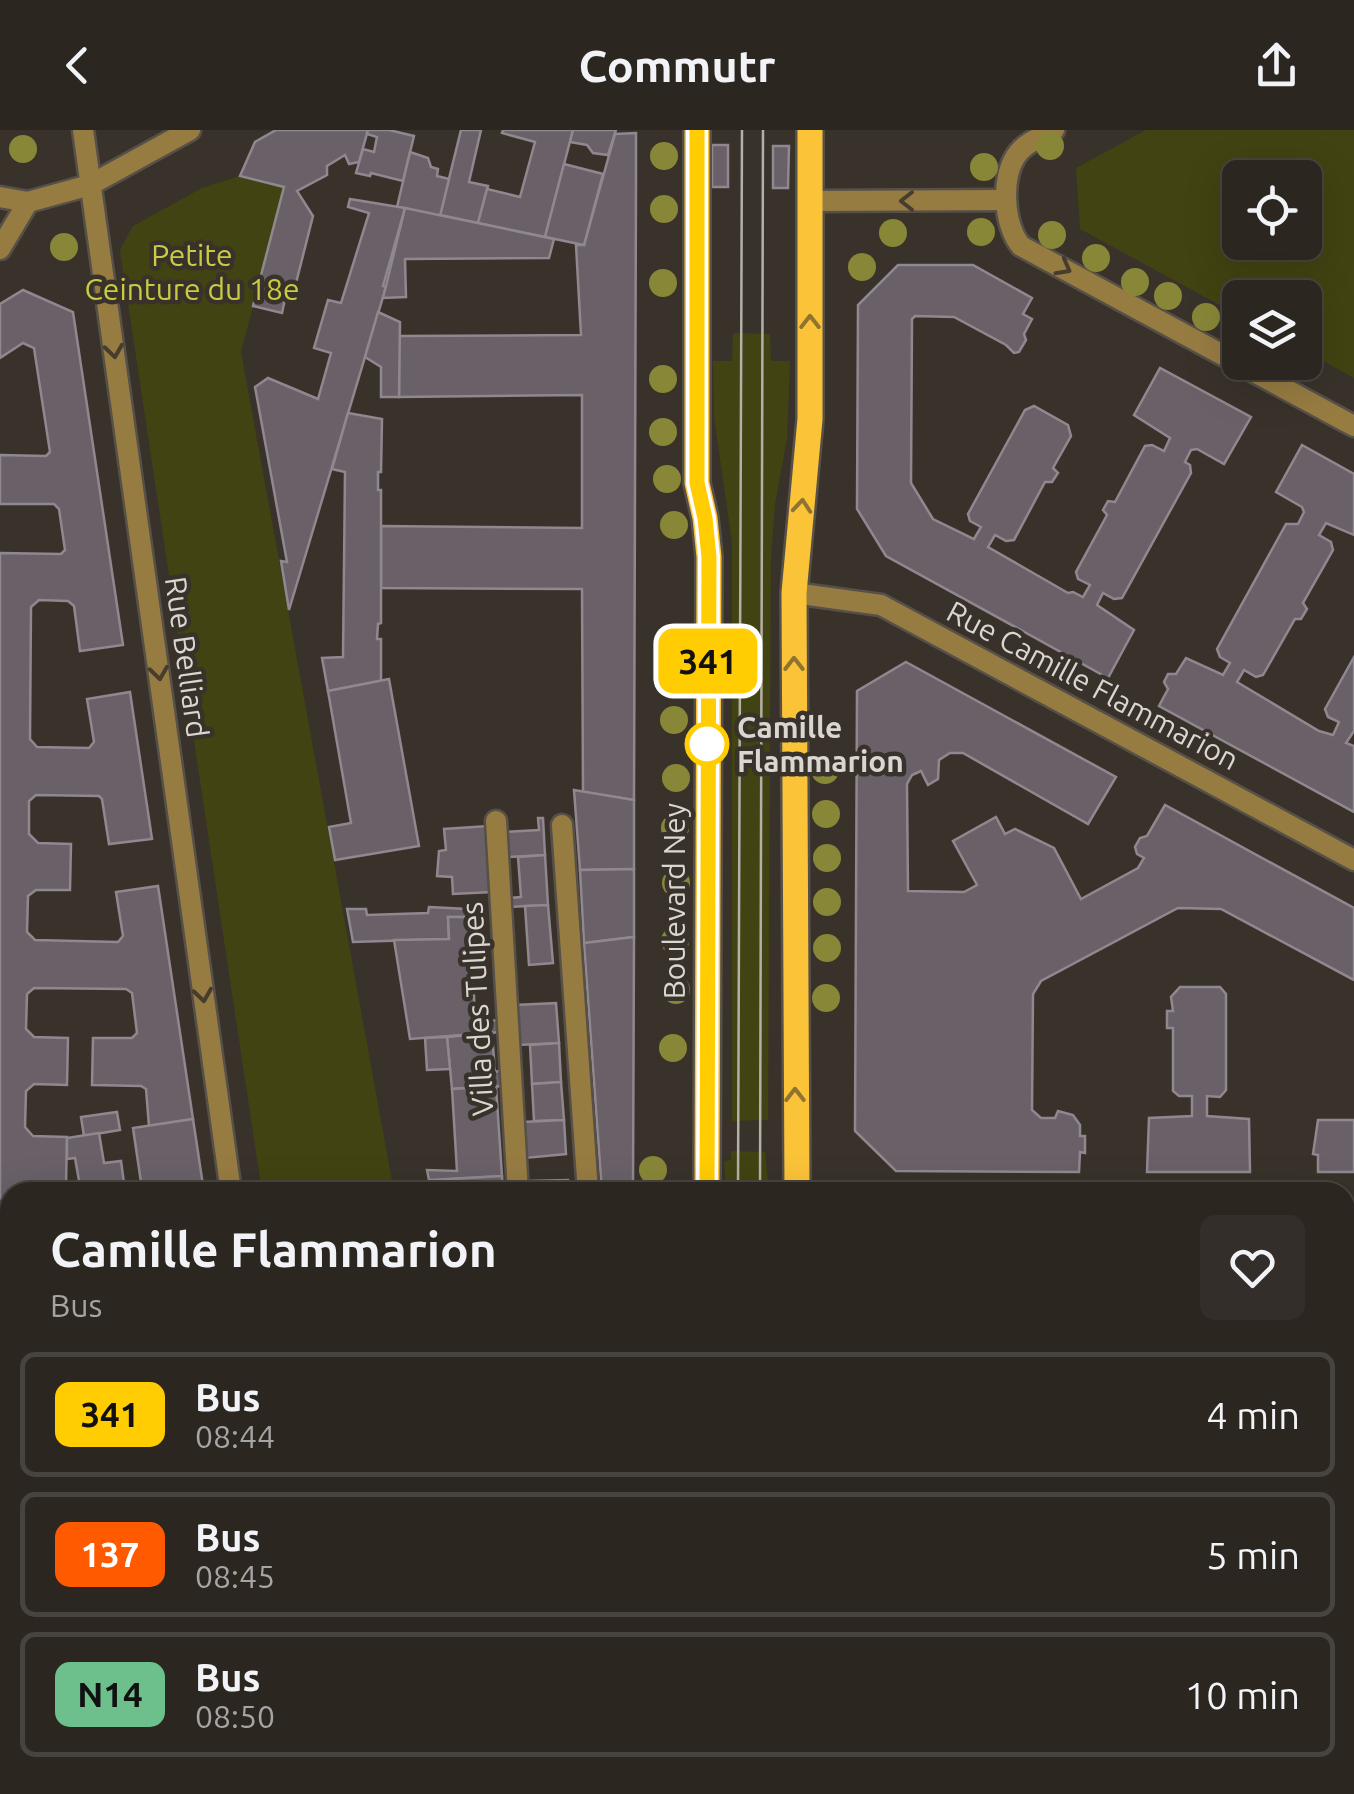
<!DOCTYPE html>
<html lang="en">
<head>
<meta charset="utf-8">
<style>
  body { margin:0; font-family:Ubuntu,sans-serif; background:#332e29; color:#f1f3f6; height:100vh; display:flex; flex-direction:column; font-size:38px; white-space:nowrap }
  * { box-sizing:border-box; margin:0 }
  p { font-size:32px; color:#a6a5a5 }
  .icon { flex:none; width:55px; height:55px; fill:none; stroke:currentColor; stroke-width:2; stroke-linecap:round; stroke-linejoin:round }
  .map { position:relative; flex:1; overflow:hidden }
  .sheet { position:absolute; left:0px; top:1052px; width:1355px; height:612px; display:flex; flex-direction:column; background:#2b2620; border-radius:30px 30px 0 0; box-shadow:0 10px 40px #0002,0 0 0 2px #47433e }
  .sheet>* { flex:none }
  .badge { padding:0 20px; border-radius:15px; font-size:35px; line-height:65px }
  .buttons { position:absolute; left:1222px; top:30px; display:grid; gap:20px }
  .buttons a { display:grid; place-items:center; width:100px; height:100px; border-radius:15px; background:#2b2620; box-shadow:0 10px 40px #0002,0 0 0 2px #47433e; font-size:50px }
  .map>.badge { position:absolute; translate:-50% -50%; box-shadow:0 0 0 5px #fff }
  .round { display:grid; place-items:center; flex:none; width:105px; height:105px; border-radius:15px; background:#332e29 }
  .overview { display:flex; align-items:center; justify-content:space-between; height:170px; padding:0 50px }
  h1 { font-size:48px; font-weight:600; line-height:75px }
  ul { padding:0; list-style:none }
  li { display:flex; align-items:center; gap:30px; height:125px; margin:0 20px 15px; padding:0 30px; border:5px solid #47433e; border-radius:15px }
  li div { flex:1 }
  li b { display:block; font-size:38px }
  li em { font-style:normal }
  li .badge { min-width:110px; font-weight:700; text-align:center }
  header { display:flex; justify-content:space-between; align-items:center; height:130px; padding:0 50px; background:#2b2620; font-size:45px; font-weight:600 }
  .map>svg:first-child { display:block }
</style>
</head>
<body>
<header><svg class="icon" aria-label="back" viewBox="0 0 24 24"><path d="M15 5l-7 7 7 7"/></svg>Commutr<svg class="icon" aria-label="share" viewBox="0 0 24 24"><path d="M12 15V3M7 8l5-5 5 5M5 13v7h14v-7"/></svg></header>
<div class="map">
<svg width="1354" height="1664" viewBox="0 0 1354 1664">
  <rect width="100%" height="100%" fill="#39322b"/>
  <g fill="#424312" fill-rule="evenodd">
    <path d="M 1146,0 L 1354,0 L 1354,248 L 1305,221 L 1305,168 L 1240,168 L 1240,186 L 1080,99 L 1076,38 ZM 1240,48 L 1305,48 L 1305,112 L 1240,112 Z"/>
    <path d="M 240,46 L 284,57 L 241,222 L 394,1062 L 262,1062 L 120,120 L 133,96 L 202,58 Z"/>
    <path d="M 733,203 L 770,204 L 771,231 L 790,231 L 787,309 L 775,374 L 771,427 L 768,990 L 732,991 L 732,412 L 714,287 L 713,231 L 732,231 Z"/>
    <path d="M 731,1021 L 765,1022 L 769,1062 L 726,1062 L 724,1031 L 731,1030 Z"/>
    <path d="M 351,1655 L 484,1655 L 485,1664 L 352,1664 Z"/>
  </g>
  <g fill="#696068" stroke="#90878f" stroke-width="2.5">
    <path d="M 276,0 L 368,0 L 359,32 L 349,34 L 345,25 L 327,36 L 327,45 L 297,61 L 313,86 L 295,157 L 288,155 L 282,183 L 253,176 L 284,57 L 240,46 L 255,12 Z"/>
    <path d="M 368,0 L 389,0 L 414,6 L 403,51 L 371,43 L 370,46 L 356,43 L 363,19 L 374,22 L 377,7 L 367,4 Z"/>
    <path d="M 461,0 L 481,0 L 469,52 L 488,56 L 478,93 L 440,85 Z"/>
    <path d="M 503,0 L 573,0 L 545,107 L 478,93 L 487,59 L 520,67 L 535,12 L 502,3 Z"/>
    <path d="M 573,0 L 616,0 L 608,25 L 593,23 L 587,15 L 570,12 Z"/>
    <path d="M 636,3 L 636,50 L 634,670 L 583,662 L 582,459 L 381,458 L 381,396 L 582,398 L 582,265 L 399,267 L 399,206 L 581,205 L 576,115 L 584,115 L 615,4 Z"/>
    <rect x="712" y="15" width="16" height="42"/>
    <path d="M 773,16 L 789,16 L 788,58 L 773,58 Z"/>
    <path d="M 410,22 L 428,28 L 431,37 L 438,39 L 437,46 L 449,49 L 440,86 L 397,77 Z"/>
    <path d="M 564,34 L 603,44 L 584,115 L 545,107 Z"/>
    <path d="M 350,69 L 405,78 L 383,156 L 386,157 L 289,480 L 281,431 L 287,432 L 255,257 L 268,248 L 318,269 L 331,223 L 314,218 L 328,170 L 341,173 L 369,83 L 348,77 Z"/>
    <path d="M 405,78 L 554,109 L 549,128 L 405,129 L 406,167 L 383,168 Z"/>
    <path d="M 898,135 L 973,135 L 1032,168 L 1023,184 L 1032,189 L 1024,204 L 1026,210 L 1019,222 L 1014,223 L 1006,215 L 954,187 L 915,186 L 912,189 L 911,353 L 933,389 L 974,409 L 981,397 L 970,391 L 968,384 L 1025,280 L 1034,276 L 1068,295 L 1071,306 L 1053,338 L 1058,343 L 1052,352 L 1045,352 L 1014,410 L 1006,411 L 995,405 L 988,417 L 1068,463 L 1073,462 L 1083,467 L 1090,455 L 1078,449 L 1076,442 L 1107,385 L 1103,380 L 1108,371 L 1115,372 L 1145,316 L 1152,315 L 1164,321 L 1170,308 L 1134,285 L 1160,238 L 1251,287 L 1224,334 L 1197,319 L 1191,320 L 1185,332 L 1190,335 L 1191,343 L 1122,468 L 1114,469 L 1103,463 L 1097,475 L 1134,500 L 1108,548 L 886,426 L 857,379 L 858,175 Z"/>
    <path d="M 23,160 L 73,182 L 123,515 L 80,521 L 74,476 L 68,471 L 39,470 L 31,477 L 30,609 L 37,617 L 89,618 L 94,612 L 87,569 L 130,562 L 152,709 L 109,714 L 102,669 L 99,666 L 36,665 L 29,671 L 29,704 L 38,713 L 71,714 L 70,760 L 36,760 L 28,766 L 27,802 L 35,810 L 118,812 L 123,806 L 116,762 L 158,756 L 193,989 L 149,996 L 146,959 L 141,956 L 92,955 L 93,908 L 132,908 L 137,903 L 132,863 L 126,859 L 34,858 L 27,864 L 26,899 L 34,907 L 68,908 L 67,955 L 34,954 L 26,961 L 25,997 L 33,1006 L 67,1007 L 66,1055 L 33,1054 L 24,1062 L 10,1062 L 10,1477 L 0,1472 L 0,423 L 61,424 L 65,420 L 59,379 L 54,374 L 0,374 L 0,325 L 46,326 L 50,322 L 34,218 L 23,213 L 0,228 L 0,174 Z"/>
    <path d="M 378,182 L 400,192 L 399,267 L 381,267 L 381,237 L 365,227 Z"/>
    <path d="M 348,283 L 382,289 L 381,342 L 378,342 L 378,360 L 381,360 L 381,493 L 378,494 L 377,509 L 381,509 L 381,551 L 328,561 L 322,528 L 343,527 L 345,342 L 332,339 Z"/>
    <path d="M 1302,315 L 1354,344 L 1354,405 L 1326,393 L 1319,405 L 1331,412 L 1333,420 L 1303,473 L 1307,479 L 1301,489 L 1295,489 L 1263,545 L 1256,547 L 1244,540 L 1237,552 L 1319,601 L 1333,605 L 1339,592 L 1328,587 L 1325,579 L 1354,527 L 1354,601 L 1346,613 L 1354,616 L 1354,682 L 1159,576 L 1168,559 L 1164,552 L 1168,544 L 1176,544 L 1186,528 L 1223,545 L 1230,533 L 1220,527 L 1217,519 L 1286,394 L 1298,394 L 1304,382 L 1302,377 L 1276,362 Z"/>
    <path d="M 906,532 L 1116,647 L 1088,694 L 963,623 L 950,623 L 939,630 L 938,649 L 928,655 L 921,641 L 912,645 L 907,654 L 908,761 L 964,762 L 977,755 L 953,711 L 996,687 L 1005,704 L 1015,699 L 1054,718 L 1081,769 L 1138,738 L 1144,728 L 1137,724 L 1135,717 L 1140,708 L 1147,706 L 1165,675 L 1354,778 L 1354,850 L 1221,779 L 1178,778 L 1041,851 L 1033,864 L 1032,980 L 1041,988 L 1055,988 L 1058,981 L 1073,985 L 1080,995 L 1080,1006 L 1085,1006 L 1085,1023 L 1080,1022 L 1079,1042 L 896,1041 L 855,1001 L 857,561 Z"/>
    <path d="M 389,549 L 419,716 L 335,730 L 329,697 L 351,693 L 328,561 Z"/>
    <path d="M 574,660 L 634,670 L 634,739 L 580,740 Z"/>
    <path d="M 538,688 L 543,688 L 545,725 L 506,727 L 504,702 L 539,700 Z"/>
    <path d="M 488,696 L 492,762 L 453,764 L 452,747 L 437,746 L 439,721 L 446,720 L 444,699 Z"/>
    <path d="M 545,725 L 548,775 L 509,777 L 509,768 L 521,767 L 518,727 Z"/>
    <path d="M 634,739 L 634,807 L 584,813 L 580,740 Z"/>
    <path d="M 548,775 L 553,833 L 529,835 L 525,776 Z"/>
    <path d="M 429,777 L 467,779 L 468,787 L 448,787 L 449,809 L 353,812 L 347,779 L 366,779 L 367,785 L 428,783 Z"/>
    <path d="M 448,787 L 471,787 L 475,892 L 500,890 L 501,902 L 410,909 L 394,810 L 449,809 Z"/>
    <path d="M 634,807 L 633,1062 L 602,1062 L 584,813 Z"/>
    <path d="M 1180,857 L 1220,857 L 1226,864 L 1226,960 L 1220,967 L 1207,966 L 1207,986 L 1249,989 L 1250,1042 L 1147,1042 L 1149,988 L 1192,986 L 1192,966 L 1179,966 L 1173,961 L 1173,898 L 1167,898 L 1167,881 L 1173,881 L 1171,867 Z"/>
    <path d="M 556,873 L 559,913 L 518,915 L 515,875 Z"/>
    <path d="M 492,903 L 495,942 L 503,940 L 504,956 L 452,959 L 447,907 Z"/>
    <path d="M 447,907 L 450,939 L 427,940 L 425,908 Z"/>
    <path d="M 559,913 L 561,952 L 532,954 L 530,915 Z"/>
    <path d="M 561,952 L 564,990 L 534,991 L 532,954 Z"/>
    <path d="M 496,956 L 502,1046 L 429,1050 L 427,1040 L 457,1041 L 452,959 Z"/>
    <path d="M 117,982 L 120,1000 L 84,1006 L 81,987 Z"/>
    <path d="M 193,989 L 204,1062 L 133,1062 L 132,1060 L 142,1059 L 133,998 Z"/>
    <path d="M 564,990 L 566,1024 L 525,1028 L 523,992 Z"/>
    <path d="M 1318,990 L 1354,990 L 1354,1042 L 1318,1042 L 1318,1025 L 1313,1024 Z"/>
    <path d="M 99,1003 L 104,1033 L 121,1031 L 124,1053 L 107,1055 L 108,1062 L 81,1062 L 75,1028 L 67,1029 L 67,1008 Z"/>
    <path d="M 502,1046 L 503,1062 L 453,1062 L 452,1049 Z"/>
    <path d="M 568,1050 L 569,1062 L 527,1062 L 526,1051 Z"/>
    <rect x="1345" y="1126" width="9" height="53"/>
    <path d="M 1354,1631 L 1354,1664 L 1228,1664 L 1228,1655 L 1345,1655 L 1345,1632 Z"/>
    <path d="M 52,1655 L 86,1655 L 107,1664 L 48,1664 Z"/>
    <path d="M 124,1655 L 231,1655 L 245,1661 L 243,1664 L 121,1664 Z"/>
    <path d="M 499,1655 L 537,1655 L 537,1664 L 500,1664 Z"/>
    <path d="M 582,1655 L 610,1655 L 611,1664 L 583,1664 Z"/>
    <rect x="933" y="1655" width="229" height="9"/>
  </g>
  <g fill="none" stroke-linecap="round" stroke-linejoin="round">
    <defs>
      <g id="service">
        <path d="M 496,691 L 518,1062"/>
        <path d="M 562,695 L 588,1062"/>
        <path d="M 553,1655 L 553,1664"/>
        <path d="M 631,1655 L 631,1664"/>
      </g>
      <g id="minor">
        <path d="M 83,0 L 231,1062"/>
        <path d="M 1054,0 C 1043,6 1027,12 1019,22 C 1000,44 1003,95 1021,116 L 1354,296"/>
        <path d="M 0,67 L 28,72"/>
        <path d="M 810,71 L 1005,70"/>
        <path d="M 0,119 L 28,72 L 90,55 L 190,0"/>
        <path d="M 794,463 L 881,475 L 1354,730"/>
        <path d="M 1345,1084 L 1354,1084"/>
        <path d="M 0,1509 L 10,1514"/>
        <path d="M 308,1655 L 330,1664"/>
        <path d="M 17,1664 L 21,1655"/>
      </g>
      <g id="primary">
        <path d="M 697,0 L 697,353 L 705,388 L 709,427 L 707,1062"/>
        <path d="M 797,1062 L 794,463 L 810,289 L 810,0"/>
        <path d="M 705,1655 L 706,1664"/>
        <path d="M 789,1655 L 790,1664"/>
      </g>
    </defs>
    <use href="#service" stroke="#565049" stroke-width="25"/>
    <use href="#minor" stroke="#565049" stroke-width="25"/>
    <use href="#primary" stroke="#565049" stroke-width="30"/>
    <use href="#service" stroke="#977c42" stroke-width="20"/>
    <use href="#minor" stroke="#977c42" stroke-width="20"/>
    <use href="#primary" stroke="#fbc338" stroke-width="25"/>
    <g stroke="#b4afa9" stroke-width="2.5">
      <path d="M 738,1062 L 742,0"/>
      <path d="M 760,1062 L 763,0"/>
      <path d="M 735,1664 L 735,1655"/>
      <path d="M 760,1664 L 760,1655"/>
    </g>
  </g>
  <g fill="#888738">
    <circle cx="1050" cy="16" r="14"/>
    <circle cx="23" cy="19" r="14"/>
    <circle cx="664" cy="26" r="14"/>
    <circle cx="984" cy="37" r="14"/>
    <circle cx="664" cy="79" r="14"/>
    <circle cx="981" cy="102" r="14"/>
    <circle cx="893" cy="103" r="14"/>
    <circle cx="1052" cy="105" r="14"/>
    <circle cx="64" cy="117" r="14"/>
    <circle cx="1096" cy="128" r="14"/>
    <circle cx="862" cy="137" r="14"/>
    <circle cx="1135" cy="152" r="14"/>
    <circle cx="663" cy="153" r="14"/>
    <circle cx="1168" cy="166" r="14"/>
    <circle cx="1206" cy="187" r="14"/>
    <circle cx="663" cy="249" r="14"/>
    <circle cx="663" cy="302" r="14"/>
    <circle cx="667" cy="349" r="14"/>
    <circle cx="674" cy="395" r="14"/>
    <circle cx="676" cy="534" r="14"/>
    <circle cx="674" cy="590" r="14"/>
    <circle cx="825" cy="640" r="14"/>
    <circle cx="676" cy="648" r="14"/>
    <circle cx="826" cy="684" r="14"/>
    <circle cx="675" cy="698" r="14"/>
    <circle cx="827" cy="728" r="14"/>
    <circle cx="676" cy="753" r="14"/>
    <circle cx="827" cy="772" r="14"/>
    <circle cx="675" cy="811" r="14"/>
    <circle cx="827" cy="818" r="14"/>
    <circle cx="676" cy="860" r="14"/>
    <circle cx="826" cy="868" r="14"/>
    <circle cx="673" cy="918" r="14"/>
    <circle cx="653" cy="1040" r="14"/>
  </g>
  <defs><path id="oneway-chevron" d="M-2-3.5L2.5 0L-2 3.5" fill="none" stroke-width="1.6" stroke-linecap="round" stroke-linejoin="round" transform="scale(2.5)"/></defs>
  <g stroke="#473d2e">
    <use href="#oneway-chevron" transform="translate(907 71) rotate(180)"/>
    <use href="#oneway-chevron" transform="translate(1064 138) rotate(29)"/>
    <use href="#oneway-chevron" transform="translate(114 221) rotate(82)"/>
    <use href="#oneway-chevron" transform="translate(159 543) rotate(82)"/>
    <use href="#oneway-chevron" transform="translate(203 865) rotate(82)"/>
  </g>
  <g stroke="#907331">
    <use href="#oneway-chevron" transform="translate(810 192) rotate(-90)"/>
    <use href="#oneway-chevron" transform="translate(802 376) rotate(-85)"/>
    <use href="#oneway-chevron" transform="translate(794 534) rotate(-90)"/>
    <use href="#oneway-chevron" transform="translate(795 965) rotate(-90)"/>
  </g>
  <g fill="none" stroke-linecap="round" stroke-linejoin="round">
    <defs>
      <path id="line" d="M 697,0 L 697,353 L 705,388 L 709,427 L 707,1062"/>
    </defs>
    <use href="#line" stroke="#fff" stroke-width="22"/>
    <use href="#line" stroke="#ffcd01" stroke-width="15"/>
  </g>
  <circle fill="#fff" stroke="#ffcd01" stroke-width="5" cx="707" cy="614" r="20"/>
  <g text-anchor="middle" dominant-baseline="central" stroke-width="9" stroke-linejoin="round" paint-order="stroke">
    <g font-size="30" fill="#c9cc42" stroke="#39322b">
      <text x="192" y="125">Petite<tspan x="192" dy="34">Ceinture du 18e</tspan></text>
    </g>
    <g font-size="30" fill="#dad6d1" stroke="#39322b">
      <text transform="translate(187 527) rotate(82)">Rue Belliard</text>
      <text transform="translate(1093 555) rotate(28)">Rue Camille Flammarion</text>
      <text transform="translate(674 771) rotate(-90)">Boulevard Ney</text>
      <text transform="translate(477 879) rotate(-93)">Villa des Tulipes</text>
    </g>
    <g font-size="30" font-weight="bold" fill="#dad6d1" stroke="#39322b" text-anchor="start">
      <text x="737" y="597">Camille<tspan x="737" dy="34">Flammarion</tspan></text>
    </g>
  </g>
</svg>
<div class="buttons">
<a><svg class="icon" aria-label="locate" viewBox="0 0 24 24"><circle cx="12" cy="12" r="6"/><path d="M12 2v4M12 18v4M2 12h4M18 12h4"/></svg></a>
<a><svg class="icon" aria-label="layers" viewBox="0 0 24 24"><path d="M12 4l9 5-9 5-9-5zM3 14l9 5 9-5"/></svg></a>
</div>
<b class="badge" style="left:708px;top:531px;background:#ffcd01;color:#111">341</b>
<section class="sheet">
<div class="overview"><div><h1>Camille Flammarion</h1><p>Bus</p></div><a class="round"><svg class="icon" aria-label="heart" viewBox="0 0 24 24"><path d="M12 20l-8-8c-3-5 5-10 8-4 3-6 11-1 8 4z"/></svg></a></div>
<ul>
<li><span class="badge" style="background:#ffcd01;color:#111">341</span><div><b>Bus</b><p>08:44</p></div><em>4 min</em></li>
<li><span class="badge" style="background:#ff5a00;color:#fff">137</span><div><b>Bus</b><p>08:45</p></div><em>5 min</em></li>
<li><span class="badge" style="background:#6dc08c;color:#111">N14</span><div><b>Bus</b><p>08:50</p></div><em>10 min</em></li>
</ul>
</section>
</div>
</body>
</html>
